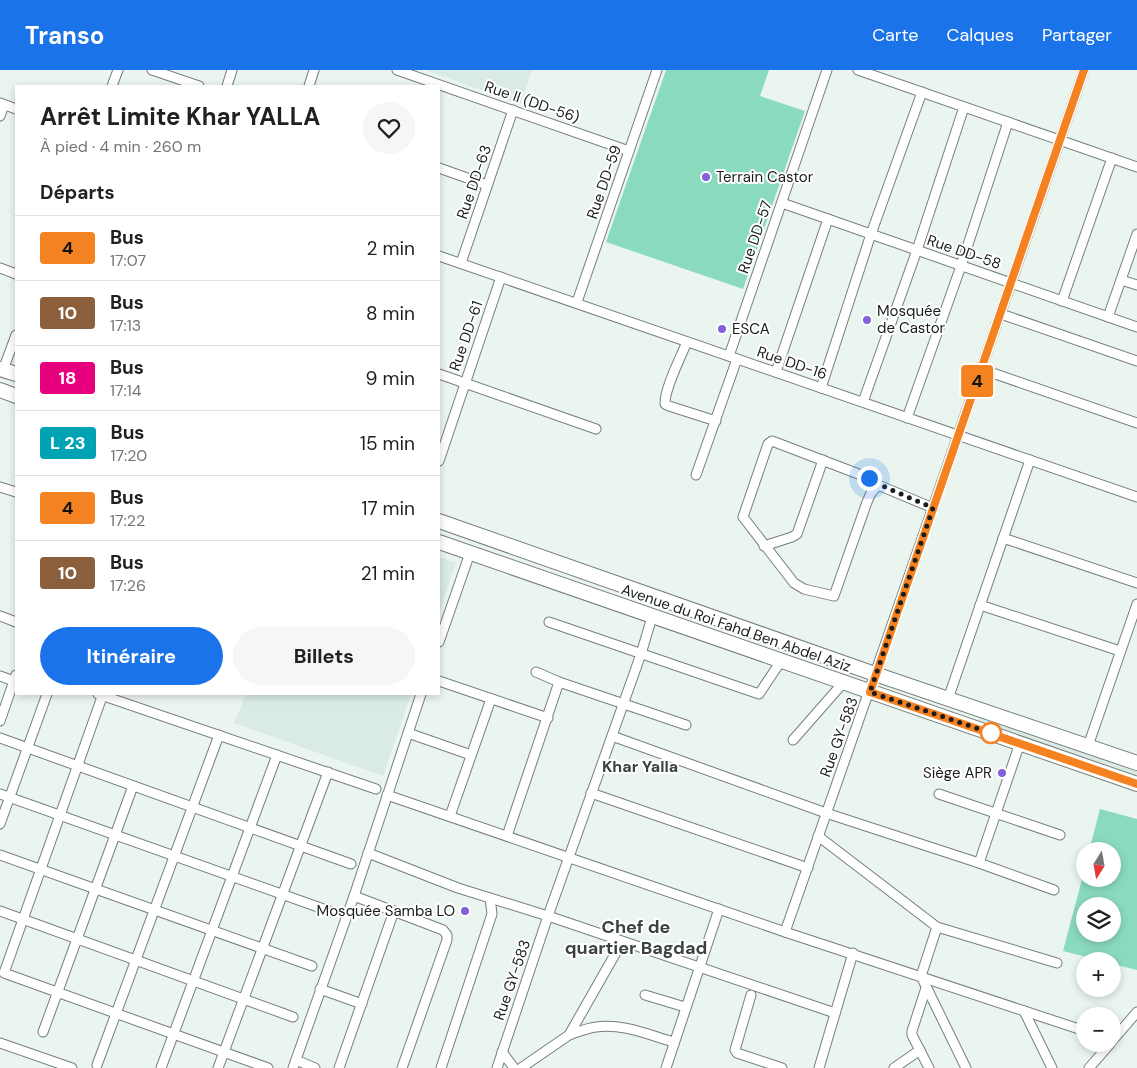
<!DOCTYPE html>
<html lang="fr">
<head>
<meta charset="utf-8">
<style>
  body { margin:0; font-family:"DM Sans",sans-serif; background:#f6f6f6; color:#202124; height:100vh; display:flex; flex-direction:column; font-size:19px; white-space:nowrap }
  * { box-sizing:border-box; margin:0 }
  p { font-size:16px; color:#757577 }
  .icon { flex:none; width:28px; height:28px; fill:none; stroke:currentColor; stroke-width:2; stroke-linecap:round; stroke-linejoin:round }
  .map { position:relative; flex:1; overflow:hidden }
  .panel { position:absolute; left:15px; top:15px; width:425px; height:610px; display:flex; flex-direction:column; background:#fff; border-radius:0px; box-shadow:0 2px 8px #0003 }
  .panel>* { flex:none }
  .badge { padding:0 10px; border-radius:4px; font-size:18px; line-height:32px }
  .needle { width:32px; rotate:191deg }
  .tools { position:absolute; left:1076px; top:772px; display:grid; gap:10px }
  .tools a { display:grid; place-items:center; width:45px; height:45px; border-radius:50%; background:#fff; box-shadow:0 2px 8px #0003; font-size:25px }
  .you { position:absolute; width:25px; height:25px; margin:-12px; border:4px solid #fff; border-radius:50%; background:#1a73e8; box-shadow:0 0 0 8px #1a73e833 }
  .map>.badge { position:absolute; translate:-50% -50%; box-shadow:0 0 0 2px #fff }
  h2 { padding:0 25px; font-size:19px; line-height:45px }
  .round { display:grid; place-items:center; flex:none; width:52px; height:52px; border-radius:26px; background:#f6f6f6 }
  .overview { display:flex; align-items:center; justify-content:space-between; height:85px; padding:0 25px }
  h1 { font-size:24px; font-weight:700; line-height:38px }
  .button { display:flex; gap:10px; margin-top:auto; padding:10px 25px }
  .button a { flex:1; height:58px; border-radius:30px; background:#1a73e8; color:#fff; font-size:20px; font-weight:700; line-height:58px; text-align:center }
  .button a+a { background:#f6f6f6; color:#202124 }
  ul { padding:0; list-style:none }
  li { display:flex; align-items:center; gap:15px; height:65px; padding:0 25px; border-top:1px solid #e0e0e0 }
  li div { flex:1 }
  li b { display:block; font-size:19px }
  li em { font-style:normal }
  li .badge { min-width:55px; font-weight:700; text-align:center }
  header { display:flex; align-items:center; gap:30px; box-sizing:border-box; height:70px; padding:0 25px; background:#1a73e8; color:#fff }
  header strong { font-size:24px }
  nav { display:flex; gap:28px; margin-inline-start:auto; font-size:18px }
  .map>svg:first-child { display:block }
</style>
</head>
<body>
<header>
<strong>Transo</strong>
<nav><a>Carte</a><a>Calques</a><a>Partager</a></nav>
</header>
<div class="map">
<svg width="1137" height="998" viewBox="0 0 1137 998">
  <rect width="100%" height="100%" fill="#ebf5f0"/>
  <g fill="#d9ebe4">
    <path d="M 426,0 L 532,0 L 520,34 Z"/>
    <path d="M 439,487 L 456,493 L 439,544 Z"/>
    <path d="M 246,624 L 411,624 L 383,706 L 234,653 Z"/>
    <path d="M 981,645 L 1137,699 L 1137,707 L 978,652 Z"/>
  </g>
  <g fill="#8adbbe" fill-rule="evenodd">
    <path d="M 666,0 L 769,0 L 760,26 L 805,41 L 743,219 L 606,172 Z"/>
    <path d="M 1100,739 L 1137,749 L 1137,900 L 1113,894 L 1112,891 L 1103,891 L 1063,881 L 1085,798 L 1085,809 L 1112,809 L 1112,781 L 1089,781 ZM 1085,836 L 1112,836 L 1112,864 L 1085,864 Z"/>
  </g>
  <g fill="none" stroke-linecap="round" stroke-linejoin="round">
    <defs>
      <g id="minor">
        <path d="M 152,0 L 199,16"/>
        <path d="M 397,0 L 629,81"/>
        <path d="M 858,0 L 1137,97"/>
        <path d="M 112,16 L 118,0"/>
        <path d="M 227,16 L 232,0"/>
        <path d="M 309,16 L 314,0"/>
        <path d="M 0,33 L 16,39"/>
        <path d="M 0,46 L 4,35"/>
        <path d="M 439,98 L 487,115"/>
        <path d="M 782,133 L 1137,257"/>
        <path d="M 439,186 L 1137,427"/>
        <path d="M 461,193 L 513,40"/>
        <path d="M 0,198 L 16,204"/>
        <path d="M 1121,210 L 1137,215"/>
        <path d="M 1062,231 L 1112,88"/>
        <path d="M 577,232 L 657,0"/>
        <path d="M 1001,244 L 1137,291"/>
        <path d="M 1108,247 L 1137,164"/>
        <path d="M 687,272 C 681,286 664,320 665,334 L 669,336 L 716,351"/>
        <path d="M 729,286 L 827,0"/>
        <path d="M 981,299 L 1137,353"/>
        <path d="M 3,300 L 16,265"/>
        <path d="M 776,302 L 828,149"/>
        <path d="M 439,304 L 596,359"/>
        <path d="M 821,318 L 871,164 L 922,22"/>
        <path d="M 863,332 L 917,180 L 964,37"/>
        <path d="M 907,348 L 961,196 L 1008,52"/>
        <path d="M 439,391 L 501,207"/>
        <path d="M 696,405 L 737,289"/>
        <path d="M 878,415 L 871,423 L 867,432 L 834,526 L 804,519 L 794,513 L 743,447 L 768,374 L 772,371 L 869,408 L 878,415 L 933,438"/>
        <path d="M 0,417 L 16,422"/>
        <path d="M 1003,468 L 1137,513"/>
        <path d="M 764,476 L 792,467 L 797,464 L 823,390"/>
        <path d="M 980,535 L 1120,581"/>
        <path d="M 0,546 L 16,552"/>
        <path d="M 549,552 L 759,624 L 781,591"/>
        <path d="M 439,572 L 470,483"/>
        <path d="M 536,602 L 559,612 L 686,655"/>
        <path d="M 0,606 L 14,611"/>
        <path d="M 439,611 L 548,648"/>
        <path d="M 98,624 L 376,719"/>
        <path d="M 103,624 L 4,903 L 268,998"/>
        <path d="M 948,629 L 1030,390"/>
        <path d="M 0,651 L 16,605"/>
        <path d="M 408,663 L 471,685"/>
        <path d="M 612,666 L 826,743 L 979,793 L 1054,820"/>
        <path d="M 0,668 L 351,794"/>
        <path d="M 793,670 L 843,613"/>
        <path d="M 1088,676 L 1137,534"/>
        <path d="M 591,723 L 808,798"/>
        <path d="M 0,724 L 332,842"/>
        <path d="M 939,724 L 1060,765"/>
        <path d="M 387,725 L 785,862 L 1085,961"/>
        <path d="M 450,746 L 491,629"/>
        <path d="M 0,754 L 47,624"/>
        <path d="M 507,766 L 559,612"/>
        <path d="M 818,766 L 937,857 L 921,906 L 966,998"/>
        <path d="M 368,783 L 458,818 L 548,846 L 835,943"/>
        <path d="M 0,785 L 312,896"/>
        <path d="M 979,793 L 1020,673"/>
        <path d="M 354,826 L 443,860 L 447,865 L 447,870 L 402,998"/>
        <path d="M 0,841 L 293,947"/>
        <path d="M 937,857 L 1057,893"/>
        <path d="M 785,862 L 1011,213 L 1084,0"/>
        <path d="M 926,918 L 912,961 L 912,965 L 929,998"/>
        <path d="M 320,919 L 362,934"/>
        <path d="M 645,925 L 685,937"/>
        <path d="M 751,925 L 735,980 L 737,983 L 782,998"/>
        <path d="M 1024,941 L 1052,998"/>
        <path d="M 43,962 L 133,716"/>
        <path d="M 569,965 C 578,962 587,958 596,957 C 622,953 649,965 674,972"/>
        <path d="M 1112,971 L 1137,942"/>
        <path d="M 0,973 L 72,998"/>
        <path d="M 502,982 L 514,998"/>
        <path d="M 296,990 L 315,998"/>
        <path d="M 97,995 L 219,665"/>
        <path d="M 161,998 L 277,685"/>
        <path d="M 218,998 L 328,702"/>
        <path d="M 293,998 L 354,826 L 421,624"/>
        <path d="M 339,998 L 394,841"/>
        <path d="M 441,998 L 492,844 L 490,828"/>
        <path d="M 497,998 L 548,846 L 641,584 L 652,547"/>
        <path d="M 521,998 L 569,965 L 622,872"/>
        <path d="M 666,998 L 719,839"/>
        <path d="M 819,998 L 853,883"/>
        <path d="M 894,998 L 920,980"/>
        <path d="M 1089,998 L 1110,974"/>
      </g>
      <g id="primary">
        <path d="M 0,299 L 16,304"/>
        <path d="M 0,320 L 16,326"/>
        <path d="M 439,451 L 875,604 L 1137,693"/>
        <path d="M 439,472 L 1137,714"/>
      </g>
    </defs>
    <use href="#minor" stroke="#767f7c" stroke-width="11"/>
    <use href="#primary" stroke="#767f7c" stroke-width="16"/>
    <use href="#minor" stroke="#fff" stroke-width="9"/>
    <use href="#primary" stroke="#fff" stroke-width="14"/>
  </g>
  <g fill="none" stroke-linecap="round" stroke-linejoin="round">
    <defs>
      <path id="line" d="M 1084,0 L 870,622 L 1137,714"/>
    </defs>
    <use href="#line" stroke="#fff" stroke-width="11"/>
    <use href="#line" stroke="#f58220" stroke-width="8"/>
    <path stroke="#191d1c" stroke-width="5" stroke-dasharray="0 9" d="M 869,408 L 878,414 L 933,438 L 870,622 L 991,663"/>
  </g>
  <g fill="#8160da" stroke="#fff" stroke-width="2">
    <circle cx="706" cy="107" r="5"/>
    <circle cx="867" cy="250" r="5"/>
    <circle cx="722" cy="259" r="5"/>
    <circle cx="1002" cy="703" r="5"/>
    <circle cx="465" cy="841" r="5"/>
  </g>
  <circle fill="#fff" stroke="#f58220" stroke-width="2.5" cx="991" cy="663" r="10"/>
  <g text-anchor="middle" dominant-baseline="central" stroke-width="4" stroke-linejoin="round" paint-order="stroke">
    <g font-size="15" fill="#191d1c" stroke="#fff">
      <text transform="translate(532 32) rotate(19)">Rue II (DD-56)</text>
      <text transform="translate(474 112) rotate(-71)">Rue DD-63</text>
      <text transform="translate(604 112) rotate(-71)">Rue DD-59</text>
      <text transform="translate(755 167) rotate(-71)">Rue DD-57</text>
      <text transform="translate(964 182) rotate(19)">Rue DD-58</text>
      <text transform="translate(466 266) rotate(-71)">Rue DD-61</text>
      <text transform="translate(792 293) rotate(19)">Rue DD-16</text>
      <text transform="translate(736 558) rotate(19)">Avenue du Roi Fahd Ben Abdel Aziz</text>
      <text transform="translate(839 667) rotate(-70)">Rue GY-583</text>
      <text transform="translate(512 910) rotate(-71)">Rue GY-583</text>
    </g>
    <g font-size="15" fill="#191d1c" stroke="#fff" text-anchor="start">
      <text x="716" y="107">Terrain Castor</text>
      <text x="877" y="241">Mosquée<tspan x="877" dy="17">de Castor</tspan></text>
      <text x="732" y="259">ESCA</text>
      <text x="992" y="703" text-anchor="end">Siège APR</text>
      <text x="455" y="841" text-anchor="end">Mosquée Samba LO</text>
    </g>
    <g font-size="16" font-weight="bold" fill="#3b4340" stroke="#fff">
      <text x="640" y="696">Khar Yalla</text>
    </g>
    <g font-size="18" font-weight="bold" fill="#3b4340" stroke="#fff">
      <text x="636" y="857">Chef de<tspan x="636" dy="21">quartier Bagdad</tspan></text>
    </g>
  </g>
</svg>
<div class="tools">
<a><svg class="needle" viewBox="-14 -14 28 28"><path d="M0-13l5 13h-10z" fill="#e53935"/><path d="M0 13l5-13h-10z" fill="#757577"/></svg></a>
<a><svg class="icon" aria-label="layers" viewBox="0 0 24 24"><path d="M12 4l9 5-9 5-9-5zM3 14l9 5 9-5"/></svg></a>
<a>+</a>
<a>−</a>
</div>
<div class="you" style="left:869px;top:408px"></div>
<b class="badge" style="left:977px;top:311px;background:#f58220;color:#111">4</b>
<section class="panel">
<div class="overview"><div><h1>Arrêt Limite Khar YALLA</h1><p>À pied · 4 min · 260 m</p></div><a class="round"><svg class="icon" aria-label="heart" viewBox="0 0 24 24"><path d="M12 20l-8-8c-3-5 5-10 8-4 3-6 11-1 8 4z"/></svg></a></div>
<h2>Départs</h2>
<ul>
<li><span class="badge" style="background:#f58220;color:#111">4</span><div><b>Bus</b><p>17:07</p></div><em>2 min</em></li>
<li><span class="badge" style="background:#8b5e3c;color:#fff">10</span><div><b>Bus</b><p>17:13</p></div><em>8 min</em></li>
<li><span class="badge" style="background:#e6007e;color:#fff">18</span><div><b>Bus</b><p>17:14</p></div><em>9 min</em></li>
<li><span class="badge" style="background:#00a3b4;color:#fff">L 23</span><div><b>Bus</b><p>17:20</p></div><em>15 min</em></li>
<li><span class="badge" style="background:#f58220;color:#111">4</span><div><b>Bus</b><p>17:22</p></div><em>17 min</em></li>
<li><span class="badge" style="background:#8b5e3c;color:#fff">10</span><div><b>Bus</b><p>17:26</p></div><em>21 min</em></li>
</ul>
<div class="button"><a>Itinéraire</a><a>Billets</a></div>
</section>
</div>
</body>
</html>
